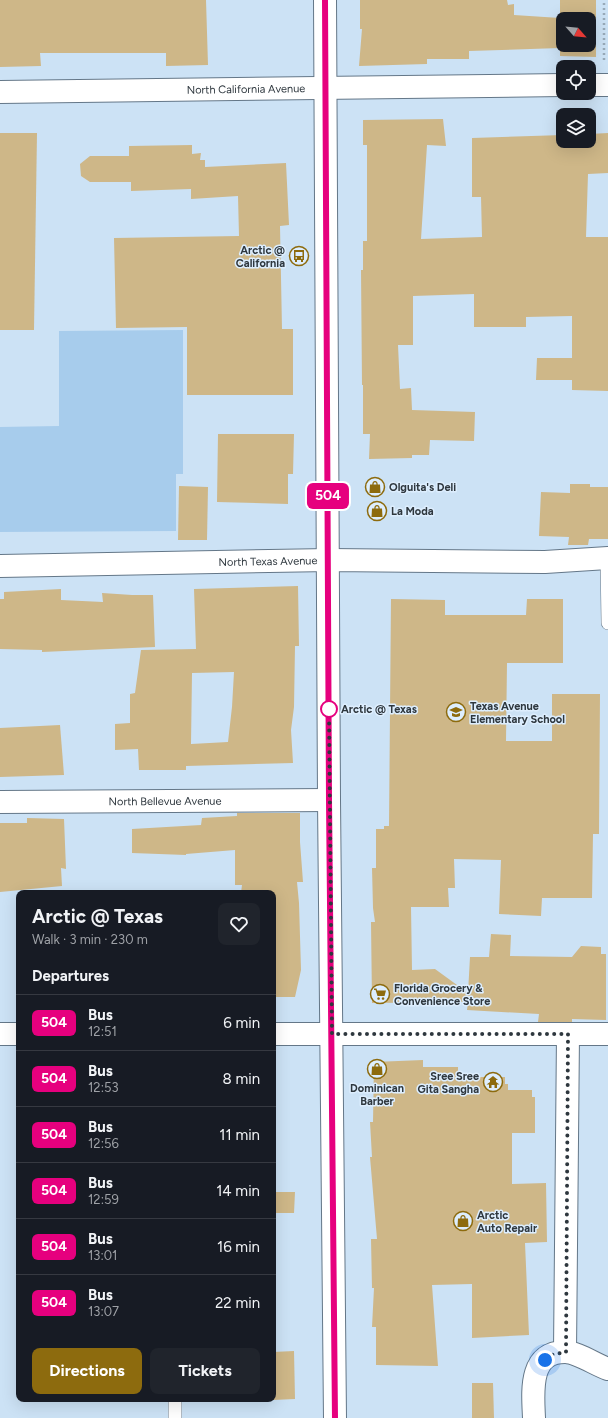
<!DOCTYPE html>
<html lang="en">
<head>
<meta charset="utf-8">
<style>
  body { margin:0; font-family:Figtree,sans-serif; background:#20242c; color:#f1f3f6; height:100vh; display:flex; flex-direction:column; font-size:15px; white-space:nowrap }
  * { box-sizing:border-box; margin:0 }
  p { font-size:13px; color:#9ea1a6 }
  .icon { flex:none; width:22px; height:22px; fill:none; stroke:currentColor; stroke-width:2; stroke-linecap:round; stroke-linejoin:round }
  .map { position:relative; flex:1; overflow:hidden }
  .drawer { position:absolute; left:16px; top:890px; width:260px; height:512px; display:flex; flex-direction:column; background:#171b24; border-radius:8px; box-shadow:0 4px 16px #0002 }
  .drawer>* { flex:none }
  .badge { padding:0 8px; border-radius:6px; font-size:14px; line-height:26px }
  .needle { width:26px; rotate:117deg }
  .buttons { position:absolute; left:556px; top:12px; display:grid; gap:8px }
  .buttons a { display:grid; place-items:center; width:40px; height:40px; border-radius:8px; background:#171b24; box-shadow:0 4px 16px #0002; font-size:20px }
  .you { position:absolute; width:20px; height:20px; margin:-10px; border:3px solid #fff; border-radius:50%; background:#1a73e8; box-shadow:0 0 0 6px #1a73e833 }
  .map>.badge { position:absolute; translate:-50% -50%; box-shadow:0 0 0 2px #fff }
  h2 { padding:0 16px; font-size:15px; line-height:36px }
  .round { display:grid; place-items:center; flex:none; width:42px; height:42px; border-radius:8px; background:#20242c }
  .head { display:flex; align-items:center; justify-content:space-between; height:68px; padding:0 16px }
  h1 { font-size:19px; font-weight:700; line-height:30px }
  .action { display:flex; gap:8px; margin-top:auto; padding:8px 16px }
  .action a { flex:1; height:46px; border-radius:8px; background:#8d6b0e; color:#fff; font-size:16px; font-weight:700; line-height:46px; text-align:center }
  .action a+a { background:#20242c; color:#f1f3f6 }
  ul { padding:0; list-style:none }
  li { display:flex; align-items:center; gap:12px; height:56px; padding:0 16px; border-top:1px solid #363941 }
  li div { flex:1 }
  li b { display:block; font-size:15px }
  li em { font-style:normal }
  li .badge { min-width:44px; font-weight:700; text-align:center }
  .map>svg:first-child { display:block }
</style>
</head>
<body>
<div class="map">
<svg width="608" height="1418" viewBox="0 0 608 1418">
  <rect width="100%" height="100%" fill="#cce2f5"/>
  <path fill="#a7ccec" d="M 183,330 L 183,474 L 176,474 L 176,531 L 0,532 L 0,427 L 59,426 L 59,331 Z"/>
  <g fill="#ceb788" fill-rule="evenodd">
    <path d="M 0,0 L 206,0 L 208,65 L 166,66 L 166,53 L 40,53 L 41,66 L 0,67 Z"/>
    <path d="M 360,0 L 507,0 L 508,5 L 514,4 L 514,15 L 560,18 L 560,0 L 596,0 L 596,57 L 560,56 L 560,48 L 469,51 L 469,59 L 427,59 L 427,64 L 359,66 L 362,29 L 360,29 ZM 563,19 L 589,19 L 589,45 L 563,45 Z"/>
    <path d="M 443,119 L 446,146 L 427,145 L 421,239 L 482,237 L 481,197 L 472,197 L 472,138 L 563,135 L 563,141 L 589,141 L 589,134 L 608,133 L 608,173 L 588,174 L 586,237 L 608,237 L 608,391 L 572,390 L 572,380 L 536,380 L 537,358 L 572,358 L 572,316 L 526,317 L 526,327 L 474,327 L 474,294 L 413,296 L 413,345 L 398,345 L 400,389 L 411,388 L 412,410 L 475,412 L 474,441 L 430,440 L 429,455 L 412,455 L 412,458 L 369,459 L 370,434 L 363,434 L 363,385 L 362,385 L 361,270 L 363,270 L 363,241 L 367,241 L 367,145 L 363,145 L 363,120 Z"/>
    <path d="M 0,133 L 37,133 L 34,330 L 0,330 Z"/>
    <path d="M 192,145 L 192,154 L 201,153 L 200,160 L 205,160 L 205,167 L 286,163 L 289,225 L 280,226 L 282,329 L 293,329 L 293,395 L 187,395 L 187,327 L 116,328 L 114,238 L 239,236 L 238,196 L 191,199 L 191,189 L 131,191 L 131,182 L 90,182 L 81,176 L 80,164 L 90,156 L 129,156 L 129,146 Z"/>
    <path d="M 218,434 L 294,434 L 293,474 L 288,474 L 288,504 L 217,502 Z"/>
    <path d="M 570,484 L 590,484 L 590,487 L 608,487 L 608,539 L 589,539 L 588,545 L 568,545 L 569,537 L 539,536 L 541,492 L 570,493 Z"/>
    <path d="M 179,486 L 208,487 L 207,540 L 178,540 Z"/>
    <path d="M 298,586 L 299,646 L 295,646 L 294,707 L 291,730 L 293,763 L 186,766 L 186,770 L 139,770 L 138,749 L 115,750 L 115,724 L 130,723 L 130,694 L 135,693 L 141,650 L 196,649 L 194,589 ZM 234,672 L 232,707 L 228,742 L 191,744 L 192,673 Z"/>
    <path d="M 61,589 L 61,600 L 103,602 L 102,593 L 132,595 L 153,595 L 155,647 L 42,652 L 42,650 L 0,649 L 0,599 L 4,599 L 4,592 Z"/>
    <path d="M 391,599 L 445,600 L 445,615 L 526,615 L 527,599 L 563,599 L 563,663 L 507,663 L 506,741 L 552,741 L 552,694 L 600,694 L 599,834 L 593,834 L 592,898 L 542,898 L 541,916 L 499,914 L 501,860 L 454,859 L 455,888 L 448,888 L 449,907 L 411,907 L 412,970 L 435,969 L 468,993 L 470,957 L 489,957 L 491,934 L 511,935 L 510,956 L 572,957 L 581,946 L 601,947 L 601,954 L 606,954 L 606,1020 L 572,1019 L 572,1022 L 538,1022 L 539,1014 L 467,1010 L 468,1002 L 372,1003 L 371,922 L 375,922 L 373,908 L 372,868 L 376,868 L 376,829 L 384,829 L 384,826 L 389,826 Z"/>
    <path d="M 60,725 L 64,775 L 0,777 L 0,728 Z"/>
    <path d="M 237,813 L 300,813 L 300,842 L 303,882 L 297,882 L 299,903 L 301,970 L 295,997 L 273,997 L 273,893 L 241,893 L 242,885 L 235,885 L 235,850 L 186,854 L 186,855 L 132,853 L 132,829 L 201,825 L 202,818 L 237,816 Z"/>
    <path d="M 27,818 L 64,819 L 66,869 L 61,868 L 62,886 L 0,892 L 0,823 L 27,823 Z"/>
    <path d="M 423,1060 L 423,1067 L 458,1067 L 458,1077 L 505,1077 L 505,1084 L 508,1084 L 508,1090 L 532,1090 L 532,1097 L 535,1097 L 535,1133 L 512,1133 L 512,1184 L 546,1183 L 547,1242 L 525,1243 L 529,1335 L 472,1338 L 472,1284 L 432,1285 L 438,1366 L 376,1365 L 376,1327 L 372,1327 L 374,1288 L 372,1288 L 371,1239 L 377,1239 L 370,1157 L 372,1157 L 370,1122 L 373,1122 L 374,1062 Z"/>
    <path d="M 273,1192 L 295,1192 L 294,1213 L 273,1213 Z"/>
    <path d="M 294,1351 L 295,1399 L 273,1400 L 273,1352 Z"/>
    <path d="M 472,1383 L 493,1383 L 494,1418 L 472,1418 Z"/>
  </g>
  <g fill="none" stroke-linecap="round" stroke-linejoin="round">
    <defs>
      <g id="lane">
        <path d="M 607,558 L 608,623"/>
        <path d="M 175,1399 L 175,1418"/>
      </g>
      <g id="street">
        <path d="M 589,85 L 608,85"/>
        <path id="s1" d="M 0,92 L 563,85"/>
        <path id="s2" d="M 0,566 L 329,560 L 545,562 L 608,558"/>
        <path id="s3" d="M 0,802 L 329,800"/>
        <path d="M 0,1034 L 19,1034"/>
        <path d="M 273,1034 L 608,1034"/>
        <path d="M 565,1352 L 568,1034"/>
        <path d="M 534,1418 C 533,1393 528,1352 565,1352 C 577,1352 596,1365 608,1369"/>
      </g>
      <path id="secondary" d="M 325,0 L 329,800 L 335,1418"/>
    </defs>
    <use href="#lane" stroke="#647788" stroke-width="14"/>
    <use href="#street" stroke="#647788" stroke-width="24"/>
    <use href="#secondary" stroke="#647788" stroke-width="24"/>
    <path stroke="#98aab9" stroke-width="2.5" stroke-dasharray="2 3" stroke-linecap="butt" d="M 604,60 L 604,0"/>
    <use href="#lane" stroke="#fff" stroke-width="13"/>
    <use href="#street" stroke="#fff" stroke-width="22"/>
    <use href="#secondary" stroke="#fff" stroke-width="22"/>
  </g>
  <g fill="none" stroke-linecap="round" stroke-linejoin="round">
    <defs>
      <path id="line" d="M 325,0 L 329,800 L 335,1418"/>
    </defs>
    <use href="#line" stroke="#fff" stroke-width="9"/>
    <use href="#line" stroke="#e6007e" stroke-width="6"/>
    <path stroke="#2e373e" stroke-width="4" stroke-dasharray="0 7.2" d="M 329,709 L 332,1034 L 568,1034 L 566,1352 L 551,1355 L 545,1360"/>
  </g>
  <defs>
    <symbol id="bus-ring" viewBox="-11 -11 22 22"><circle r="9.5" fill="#ddeefe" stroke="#8d6b0e" stroke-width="1.5"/><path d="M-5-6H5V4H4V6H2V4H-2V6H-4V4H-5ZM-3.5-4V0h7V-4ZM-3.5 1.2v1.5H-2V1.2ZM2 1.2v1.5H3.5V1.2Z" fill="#8d6b0e"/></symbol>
    <symbol id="shop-ring" viewBox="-11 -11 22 22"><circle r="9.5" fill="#ddeefe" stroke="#8d6b0e" stroke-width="1.5"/><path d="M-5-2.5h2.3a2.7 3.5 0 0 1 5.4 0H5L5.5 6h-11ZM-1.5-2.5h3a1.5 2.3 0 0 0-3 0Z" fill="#8d6b0e"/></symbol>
    <symbol id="school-ring" viewBox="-11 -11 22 22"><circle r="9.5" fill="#ddeefe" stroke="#8d6b0e" stroke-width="1.5"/><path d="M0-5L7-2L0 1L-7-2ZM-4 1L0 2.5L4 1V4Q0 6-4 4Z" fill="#8d6b0e"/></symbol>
    <symbol id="supermarket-ring" viewBox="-11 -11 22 22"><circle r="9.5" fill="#ddeefe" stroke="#8d6b0e" stroke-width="1.5"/><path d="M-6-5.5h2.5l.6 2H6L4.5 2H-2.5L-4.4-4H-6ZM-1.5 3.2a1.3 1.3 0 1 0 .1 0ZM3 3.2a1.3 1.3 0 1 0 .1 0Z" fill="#8d6b0e"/></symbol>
    <symbol id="temple-ring" viewBox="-11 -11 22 22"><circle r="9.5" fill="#ddeefe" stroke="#8d6b0e" stroke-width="1.5"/><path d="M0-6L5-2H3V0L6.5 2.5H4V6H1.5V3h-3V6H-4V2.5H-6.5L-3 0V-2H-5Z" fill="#8d6b0e"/></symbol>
  </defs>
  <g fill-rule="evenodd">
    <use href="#bus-ring" x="288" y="245" width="22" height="22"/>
    <use href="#shop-ring" x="364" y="476" width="22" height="22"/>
    <use href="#shop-ring" x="366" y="500" width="22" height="22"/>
    <use href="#school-ring" x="445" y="701" width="22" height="22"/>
    <use href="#supermarket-ring" x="369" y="983" width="22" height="22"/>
    <use href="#shop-ring" x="366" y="1058" width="22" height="22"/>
    <use href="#temple-ring" x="482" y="1071" width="22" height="22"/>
    <use href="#shop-ring" x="452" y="1210" width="22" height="22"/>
  </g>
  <circle fill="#fff" stroke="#e6007e" stroke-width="2" cx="329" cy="709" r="8"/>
  <g text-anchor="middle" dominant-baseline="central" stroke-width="3" stroke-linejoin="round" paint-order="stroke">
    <g font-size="11" fill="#2e373e" stroke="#ddeefe">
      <text stroke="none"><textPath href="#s1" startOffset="246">North California Avenue</textPath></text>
      <text stroke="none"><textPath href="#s2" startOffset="268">North Texas Avenue</textPath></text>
      <text stroke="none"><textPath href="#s3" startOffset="165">North Bellevue Avenue</textPath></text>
    </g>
    <g font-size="11" font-weight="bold" fill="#2e373e" stroke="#ddeefe" text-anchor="start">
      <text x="285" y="250" text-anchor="end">Arctic @<tspan x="285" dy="13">California</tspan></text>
      <text x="389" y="487">Olguita's Deli</text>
      <text x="391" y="511">La Moda</text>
      <text x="470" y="706">Texas Avenue<tspan x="470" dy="13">Elementary School</tspan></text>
      <text x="394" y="988">Florida Grocery &amp;<tspan x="394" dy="13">Convenience Store</tspan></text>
      <text x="479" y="1076" text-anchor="end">Sree Sree<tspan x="479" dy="13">Gita Sangha</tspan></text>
      <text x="377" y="1088" text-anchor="middle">Dominican<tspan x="377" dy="13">Barber</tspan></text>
      <text x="477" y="1215">Arctic<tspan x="477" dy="13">Auto Repair</tspan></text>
    </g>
    <g font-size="11" font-weight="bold" fill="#2e373e" stroke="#ddeefe" text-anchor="start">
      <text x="341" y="709">Arctic @ Texas</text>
    </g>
  </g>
</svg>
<div class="buttons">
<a><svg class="needle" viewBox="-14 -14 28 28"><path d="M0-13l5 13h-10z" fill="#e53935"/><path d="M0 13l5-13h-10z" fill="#9ea1a6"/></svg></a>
<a><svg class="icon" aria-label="locate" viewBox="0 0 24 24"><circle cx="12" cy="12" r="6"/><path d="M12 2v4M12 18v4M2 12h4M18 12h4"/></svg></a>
<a><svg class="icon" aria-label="layers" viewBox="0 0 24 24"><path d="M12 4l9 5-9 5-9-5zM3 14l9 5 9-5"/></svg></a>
</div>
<div class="you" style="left:545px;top:1360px"></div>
<b class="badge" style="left:328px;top:496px;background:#e6007e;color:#fff">504</b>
<section class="drawer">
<div class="head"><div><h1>Arctic @ Texas</h1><p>Walk · 3 min · 230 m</p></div><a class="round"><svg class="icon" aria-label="heart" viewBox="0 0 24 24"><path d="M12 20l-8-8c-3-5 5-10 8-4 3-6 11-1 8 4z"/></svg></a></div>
<h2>Departures</h2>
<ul>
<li><span class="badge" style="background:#e6007e;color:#fff">504</span><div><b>Bus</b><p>12:51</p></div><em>6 min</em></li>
<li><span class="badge" style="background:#e6007e;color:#fff">504</span><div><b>Bus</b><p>12:53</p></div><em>8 min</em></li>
<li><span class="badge" style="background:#e6007e;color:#fff">504</span><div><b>Bus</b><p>12:56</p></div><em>11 min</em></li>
<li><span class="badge" style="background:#e6007e;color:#fff">504</span><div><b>Bus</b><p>12:59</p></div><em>14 min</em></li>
<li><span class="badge" style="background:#e6007e;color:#fff">504</span><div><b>Bus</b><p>13:01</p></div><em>16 min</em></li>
<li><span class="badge" style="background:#e6007e;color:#fff">504</span><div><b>Bus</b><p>13:07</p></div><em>22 min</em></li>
</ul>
<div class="action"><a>Directions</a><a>Tickets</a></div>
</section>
</div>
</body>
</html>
